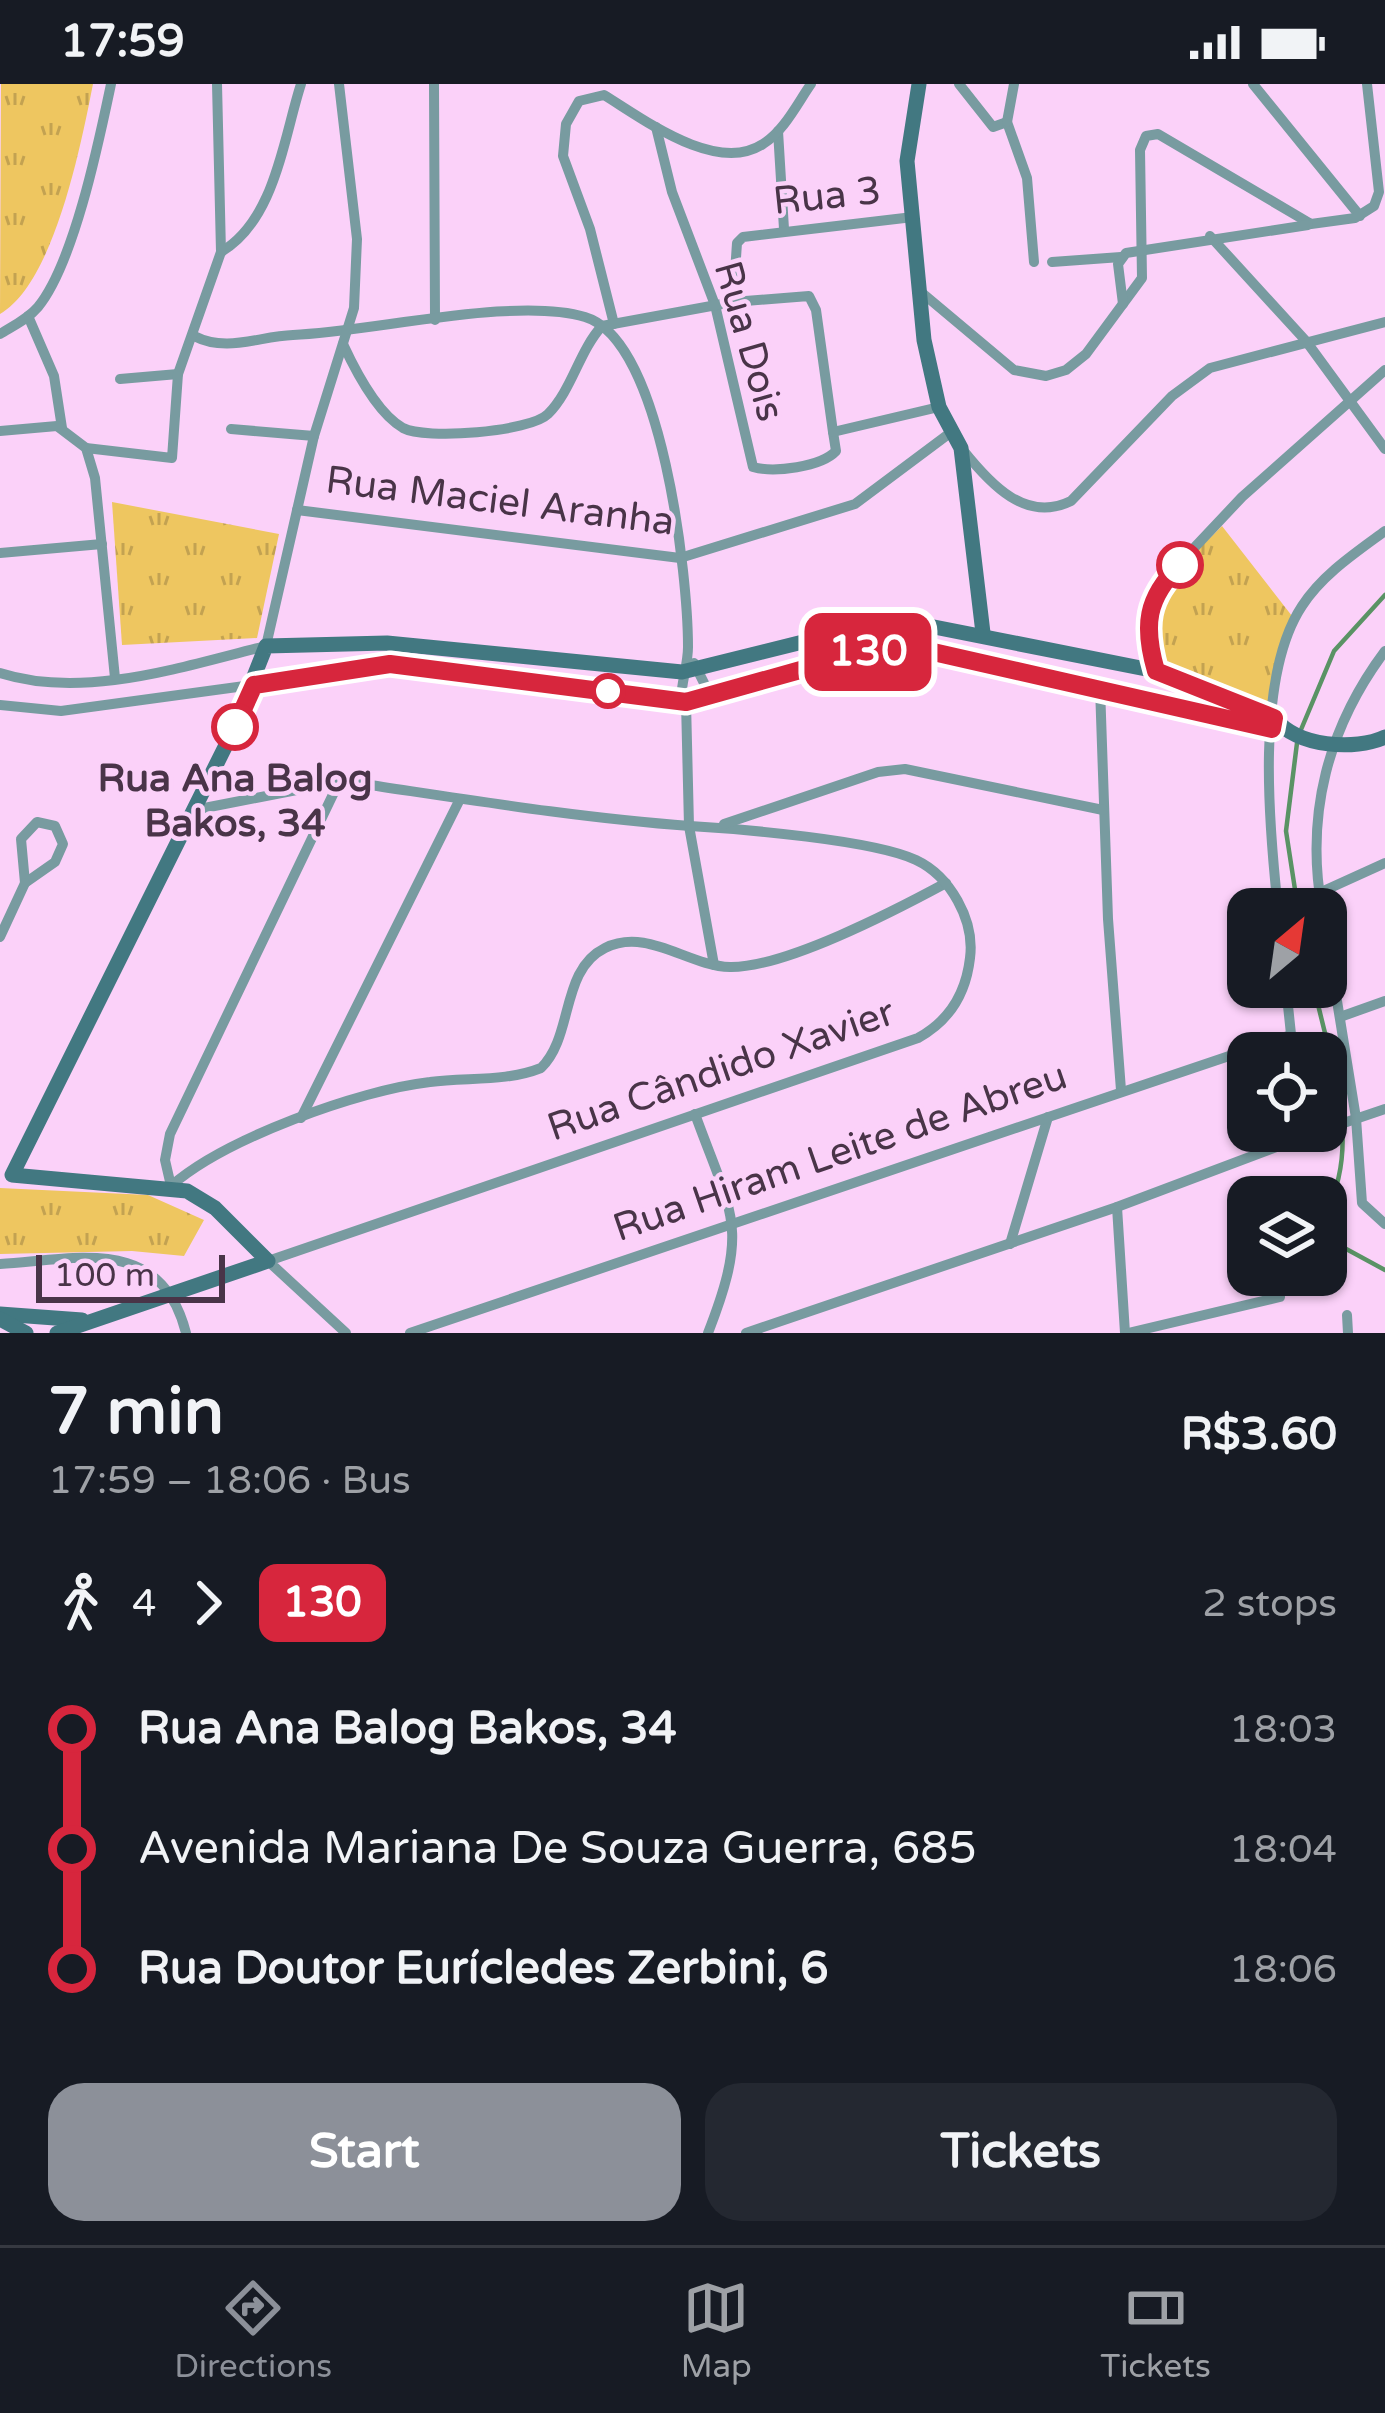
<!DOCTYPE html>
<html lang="en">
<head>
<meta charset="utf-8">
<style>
  body { margin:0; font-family:"Varela Round",sans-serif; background:#242831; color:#f1f3f6; height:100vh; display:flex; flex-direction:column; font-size:45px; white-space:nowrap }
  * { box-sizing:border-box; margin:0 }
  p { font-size:39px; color:#9ea1a6 }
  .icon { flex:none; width:66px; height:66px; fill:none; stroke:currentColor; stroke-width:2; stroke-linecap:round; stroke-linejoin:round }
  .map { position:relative; height:1249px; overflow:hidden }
  .drawer { display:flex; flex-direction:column; background:#171b24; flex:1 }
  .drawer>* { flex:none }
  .badge { padding:0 24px; border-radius:18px; font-size:42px; line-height:78px }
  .needle { width:78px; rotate:29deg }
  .tools { position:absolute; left:1227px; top:804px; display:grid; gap:24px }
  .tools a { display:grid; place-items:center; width:120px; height:120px; border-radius:24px; background:#171b24; box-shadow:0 3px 9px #0004; font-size:60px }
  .scale { position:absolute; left:36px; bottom:30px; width:189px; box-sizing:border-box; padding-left:12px; border:6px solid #493448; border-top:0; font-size:33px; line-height:42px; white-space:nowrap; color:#493448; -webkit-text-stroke:9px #fbd1f9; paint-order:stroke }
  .map>.badge { position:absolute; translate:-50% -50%; box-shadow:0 0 0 6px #fff }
  .legs { display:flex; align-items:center; gap:18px; height:132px; padding:0 48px; font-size:39px }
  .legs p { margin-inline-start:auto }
  .headline { display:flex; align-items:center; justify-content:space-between; height:204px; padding:0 48px }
  h1 { font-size:66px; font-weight:800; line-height:90px }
  .cta { display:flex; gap:24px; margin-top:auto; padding:24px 48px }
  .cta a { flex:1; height:138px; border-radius:36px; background:#8c9099; color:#fff; font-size:48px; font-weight:800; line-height:138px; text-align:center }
  .cta a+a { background:#242831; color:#f1f3f6 }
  ul { padding:0 48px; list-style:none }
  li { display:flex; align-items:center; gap:42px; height:120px; font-size:45px }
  li i { display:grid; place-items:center; width:18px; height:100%; margin:0 15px; background:currentColor }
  li i::after { content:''; width:30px; height:30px; margin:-15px; border:9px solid; border-radius:50%; background:#171b24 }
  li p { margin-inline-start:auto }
  li:first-child i { background:linear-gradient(#0000 50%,currentColor 0) }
  li:last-child i { background:linear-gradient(currentColor 50%,#0000 0) }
  .status { display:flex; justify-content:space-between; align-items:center; height:84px; padding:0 60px; background:#171b24; direction:ltr }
  .status svg { height:33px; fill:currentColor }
  .tabs { display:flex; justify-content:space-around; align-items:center; height:168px; border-top:3px solid #363941; background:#171b24; font-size:33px; color:#9ea1a6 }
  .tabs a { display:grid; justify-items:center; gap:6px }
  .tabs .on { color:#8c9099 }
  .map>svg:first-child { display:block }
</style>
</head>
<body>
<div class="status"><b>17:59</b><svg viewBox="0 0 49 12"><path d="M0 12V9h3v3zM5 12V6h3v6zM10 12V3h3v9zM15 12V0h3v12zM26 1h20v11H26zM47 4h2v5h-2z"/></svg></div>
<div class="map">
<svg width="1385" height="1249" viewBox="0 0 1385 1249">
  <defs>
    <pattern id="grass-tufts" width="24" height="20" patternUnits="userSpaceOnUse" patternTransform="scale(3)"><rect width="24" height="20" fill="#eec660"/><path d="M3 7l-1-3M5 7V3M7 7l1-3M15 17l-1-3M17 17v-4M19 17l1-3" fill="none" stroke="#c3a251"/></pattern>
  </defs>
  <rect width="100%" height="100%" fill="#fbd1f9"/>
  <g fill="url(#grass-tufts)">
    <path d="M 93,0 C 81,61 54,199 0,230 L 1,0 Z"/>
    <path d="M 112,418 L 279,450 L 257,554 L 122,561 Z"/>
    <path d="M 1222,442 L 1292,532 L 1273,631 L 1205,594 L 1159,584 C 1137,508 1174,491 1222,442 Z"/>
    <path d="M 0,1104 L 148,1111 L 204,1136 L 184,1172 L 132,1167 L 0,1170 Z"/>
  </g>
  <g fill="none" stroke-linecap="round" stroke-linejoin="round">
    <g stroke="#5a9365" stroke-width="4.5">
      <path d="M 1300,648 L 1334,567 L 1385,511"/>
      <path d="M 1297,659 L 1286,747 L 1298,825"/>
      <path d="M 1314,903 C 1329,974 1363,1060 1326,1127"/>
      <path d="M 1326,1154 L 1385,1186"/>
    </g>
    <g stroke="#789ba0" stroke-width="10">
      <path d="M 434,0 L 435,236"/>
      <path d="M 959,0 L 993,43 L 1007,38"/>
      <path d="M 1253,0 L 1360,132"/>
      <path d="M 1007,38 L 1027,94 L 1034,178"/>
      <path d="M 1007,38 L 1014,0"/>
      <path d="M 656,43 L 672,108 L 715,221 L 753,383 C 774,389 821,383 836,367 L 833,348"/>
      <path d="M 778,47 L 784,145"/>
      <path d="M 1210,152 L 1306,257 L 1385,365"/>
      <path d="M 221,168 C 275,136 283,56 301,0"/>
      <path d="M 1052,178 L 1121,173"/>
      <path d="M 921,208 L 1014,286 L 1046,292 L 1066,286 L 1086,270 L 1142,194 L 1140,66 L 1146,52 L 1158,50 L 1311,140 L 1355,134 L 1374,122 L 1379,108 L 1367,0"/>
      <path d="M 733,218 L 737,159 L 743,153 L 913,133"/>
      <path d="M 1123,220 L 1118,180 L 1126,169 L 1308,141"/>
      <path d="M 28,232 L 54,292 L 62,344"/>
      <path d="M 614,240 L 590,145 L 563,72 L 566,40 L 579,17 L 604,11 C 642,34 716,91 763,60 C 784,47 797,20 811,0"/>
      <path d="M 0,250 C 13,242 28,235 38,223 C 74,179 99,57 111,0"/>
      <path d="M 194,252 C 227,269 259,252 293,251 C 372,248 515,212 585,233 C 663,256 688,494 688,563 C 688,581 681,599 681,617"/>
      <path d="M 343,260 C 355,286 377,329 403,344 C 425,356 530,348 548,330 C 572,306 579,267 602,242 L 733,218 L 809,212 L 816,226 L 833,348 L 939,323"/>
      <path d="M 120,295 L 178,290"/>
      <path d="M 231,345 L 314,352"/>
      <path d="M 0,347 L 57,342 L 86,364 L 95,394 L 115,594"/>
      <path d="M 86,364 L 172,374 L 178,290 L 221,168 L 217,0"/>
      <path d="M 963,366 C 991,401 1026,439 1071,417 L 1172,312 L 1210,284 L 1385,238"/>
      <path d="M 297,426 L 680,474 L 855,420 L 950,349"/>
      <path d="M 0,469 L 102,460"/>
      <path d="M 694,579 L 711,613"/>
      <path d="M 1156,587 L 1147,533 L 1161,499 L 1242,413 L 1385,286"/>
      <path d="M 0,589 C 84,616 184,582 266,562 L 314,352 L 354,224 L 357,155 L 339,0"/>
      <path d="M 1100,603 L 1108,835 L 1121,1006"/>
      <path d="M 686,618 L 689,742 L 714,881"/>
      <path d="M 0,621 L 61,627 L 252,601"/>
      <path d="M 338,700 L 170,1050 L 165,1076 L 171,1102 C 224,1055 359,1006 430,998 C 467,993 506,998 541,984 C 574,952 560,886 605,864 C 647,843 688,882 730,883 C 784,884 896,826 946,799"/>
      <path d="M 194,726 L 312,703 L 363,700 C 471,716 581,734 690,742 C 741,745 874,756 916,776 C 950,792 975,836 970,874 C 966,909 949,937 918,954 L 268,1177 L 346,1249"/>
      <path d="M 37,738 L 55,742 L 63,760 L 55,778 L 25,799 L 21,755 Z"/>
      <path d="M 724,740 L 878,688 L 905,685 L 1103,726"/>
      <path d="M 1319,809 L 1385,779"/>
      <path d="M 1278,825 C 1269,742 1255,593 1302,522 C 1322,491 1355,469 1385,447"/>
      <path d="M 1322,825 C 1305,731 1328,643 1385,567"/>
      <path d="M 1326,849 L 1356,1034 L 1362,1119 L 1385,1140"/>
      <path d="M 0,853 L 25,799"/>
      <path d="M 1286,903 L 1293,969"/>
      <path d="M 1340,933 L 1385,917"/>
      <path d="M 695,1030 C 732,1132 750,1141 708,1249"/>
      <path d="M 301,1034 L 460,715"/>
      <path d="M 1326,1045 L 1385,1025"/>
      <path d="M 1117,1123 L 1125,1249"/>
      <path d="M 1010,1160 L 1048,1033"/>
      <path d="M 0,1180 C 79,1175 161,1151 186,1249"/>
      <path d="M 1347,1231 L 1348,1249"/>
      <path d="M 410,1249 L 1291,951"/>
      <path d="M 746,1249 L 1117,1123 L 1319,1047"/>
      <path d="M 1128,1249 L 1280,1213"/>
    </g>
    <g stroke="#427881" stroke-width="15">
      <path d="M 919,0 L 907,77 L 924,256 L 939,323 L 961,364 L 983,549"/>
      <path d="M 254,601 L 390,580 L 686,618 L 854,571 L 920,565 L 1272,645 L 1280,642"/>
      <path d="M 0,1230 L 82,1236"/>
      <path d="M 0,1235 L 26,1249"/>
      <path d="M 57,1249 L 268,1177 L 215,1124 L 187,1107 L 12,1091 L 230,653 L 266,562 L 387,559 L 682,588 L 863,543 L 914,539 L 1156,587 L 1275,634 C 1295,663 1356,667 1385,653"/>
    </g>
  </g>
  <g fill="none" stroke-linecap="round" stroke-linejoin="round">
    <defs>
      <path id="line-1" d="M 235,643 L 254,601 L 390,580 L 686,618 L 854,571 L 920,565 L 1272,645 L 1274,634 L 1156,587 C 1143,542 1146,514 1180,481"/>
    </defs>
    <use href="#line-1" stroke="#fff" stroke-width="27"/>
    <use href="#line-1" stroke="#d7263d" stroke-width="18"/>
  </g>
  <g fill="#fff" stroke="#d7263d" stroke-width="6">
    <circle cx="1180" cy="481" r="21"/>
    <circle cx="608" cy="607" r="15"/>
    <circle cx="235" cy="643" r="21"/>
  </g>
  <g text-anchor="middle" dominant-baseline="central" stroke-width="9" stroke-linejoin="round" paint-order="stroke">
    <g font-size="39" fill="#493448" stroke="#fbd1f9">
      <text transform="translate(827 112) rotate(-6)">Rua 3</text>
      <text transform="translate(749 257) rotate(74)">Rua Dois</text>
      <text transform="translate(500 417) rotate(7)">Rua Maciel Aranha</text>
      <text transform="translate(721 986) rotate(-19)">Rua Cândido Xavier</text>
      <text transform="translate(840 1068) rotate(-19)">Rua Hiram Leite de Abreu</text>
    </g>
    <g font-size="39" font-weight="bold" fill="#493448" stroke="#fbd1f9">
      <text x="235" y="694">Rua Ana Balog<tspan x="235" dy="45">Bakos, 34</tspan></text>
    </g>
  </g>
</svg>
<div class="tools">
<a><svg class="needle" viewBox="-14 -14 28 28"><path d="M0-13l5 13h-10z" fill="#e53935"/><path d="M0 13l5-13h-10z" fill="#9ea1a6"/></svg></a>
<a><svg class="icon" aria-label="locate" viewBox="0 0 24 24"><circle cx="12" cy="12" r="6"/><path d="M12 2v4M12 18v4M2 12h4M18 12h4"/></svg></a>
<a><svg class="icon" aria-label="layers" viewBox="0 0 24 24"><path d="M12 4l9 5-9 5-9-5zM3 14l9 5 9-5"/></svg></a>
</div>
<div class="scale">100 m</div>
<b class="badge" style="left:868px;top:568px;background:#d7263d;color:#fff">130</b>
</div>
<section class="drawer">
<div class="headline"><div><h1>7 min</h1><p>17:59 – 18:06 · Bus</p></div><b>R$3.60</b></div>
<div class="legs"><svg class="icon" aria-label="walk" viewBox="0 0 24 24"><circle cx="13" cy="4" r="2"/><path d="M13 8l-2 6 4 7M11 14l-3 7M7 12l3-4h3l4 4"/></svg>4<svg class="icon" aria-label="forward" viewBox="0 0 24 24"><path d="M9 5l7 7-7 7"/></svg><b class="badge" style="background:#d7263d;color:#fff">130</b><p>2 stops</p></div>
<ul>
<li><i style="color:#d7263d"></i><b>Rua Ana Balog Bakos, 34</b><p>18:03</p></li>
<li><i style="color:#d7263d"></i><span>Avenida Mariana De Souza Guerra, 685</span><p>18:04</p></li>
<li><i style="color:#d7263d"></i><b>Rua Doutor Eurícledes Zerbini, 6</b><p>18:06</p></li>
</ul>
<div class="cta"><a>Start</a><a>Tickets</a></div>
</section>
<nav class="tabs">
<a class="on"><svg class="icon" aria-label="directions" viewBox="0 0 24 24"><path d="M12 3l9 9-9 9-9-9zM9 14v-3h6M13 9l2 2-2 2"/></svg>Directions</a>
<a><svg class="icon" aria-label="map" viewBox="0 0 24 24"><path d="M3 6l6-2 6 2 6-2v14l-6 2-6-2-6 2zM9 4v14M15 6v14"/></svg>Map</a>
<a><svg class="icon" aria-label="tickets" viewBox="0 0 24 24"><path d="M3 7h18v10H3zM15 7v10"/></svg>Tickets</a>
</nav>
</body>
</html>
